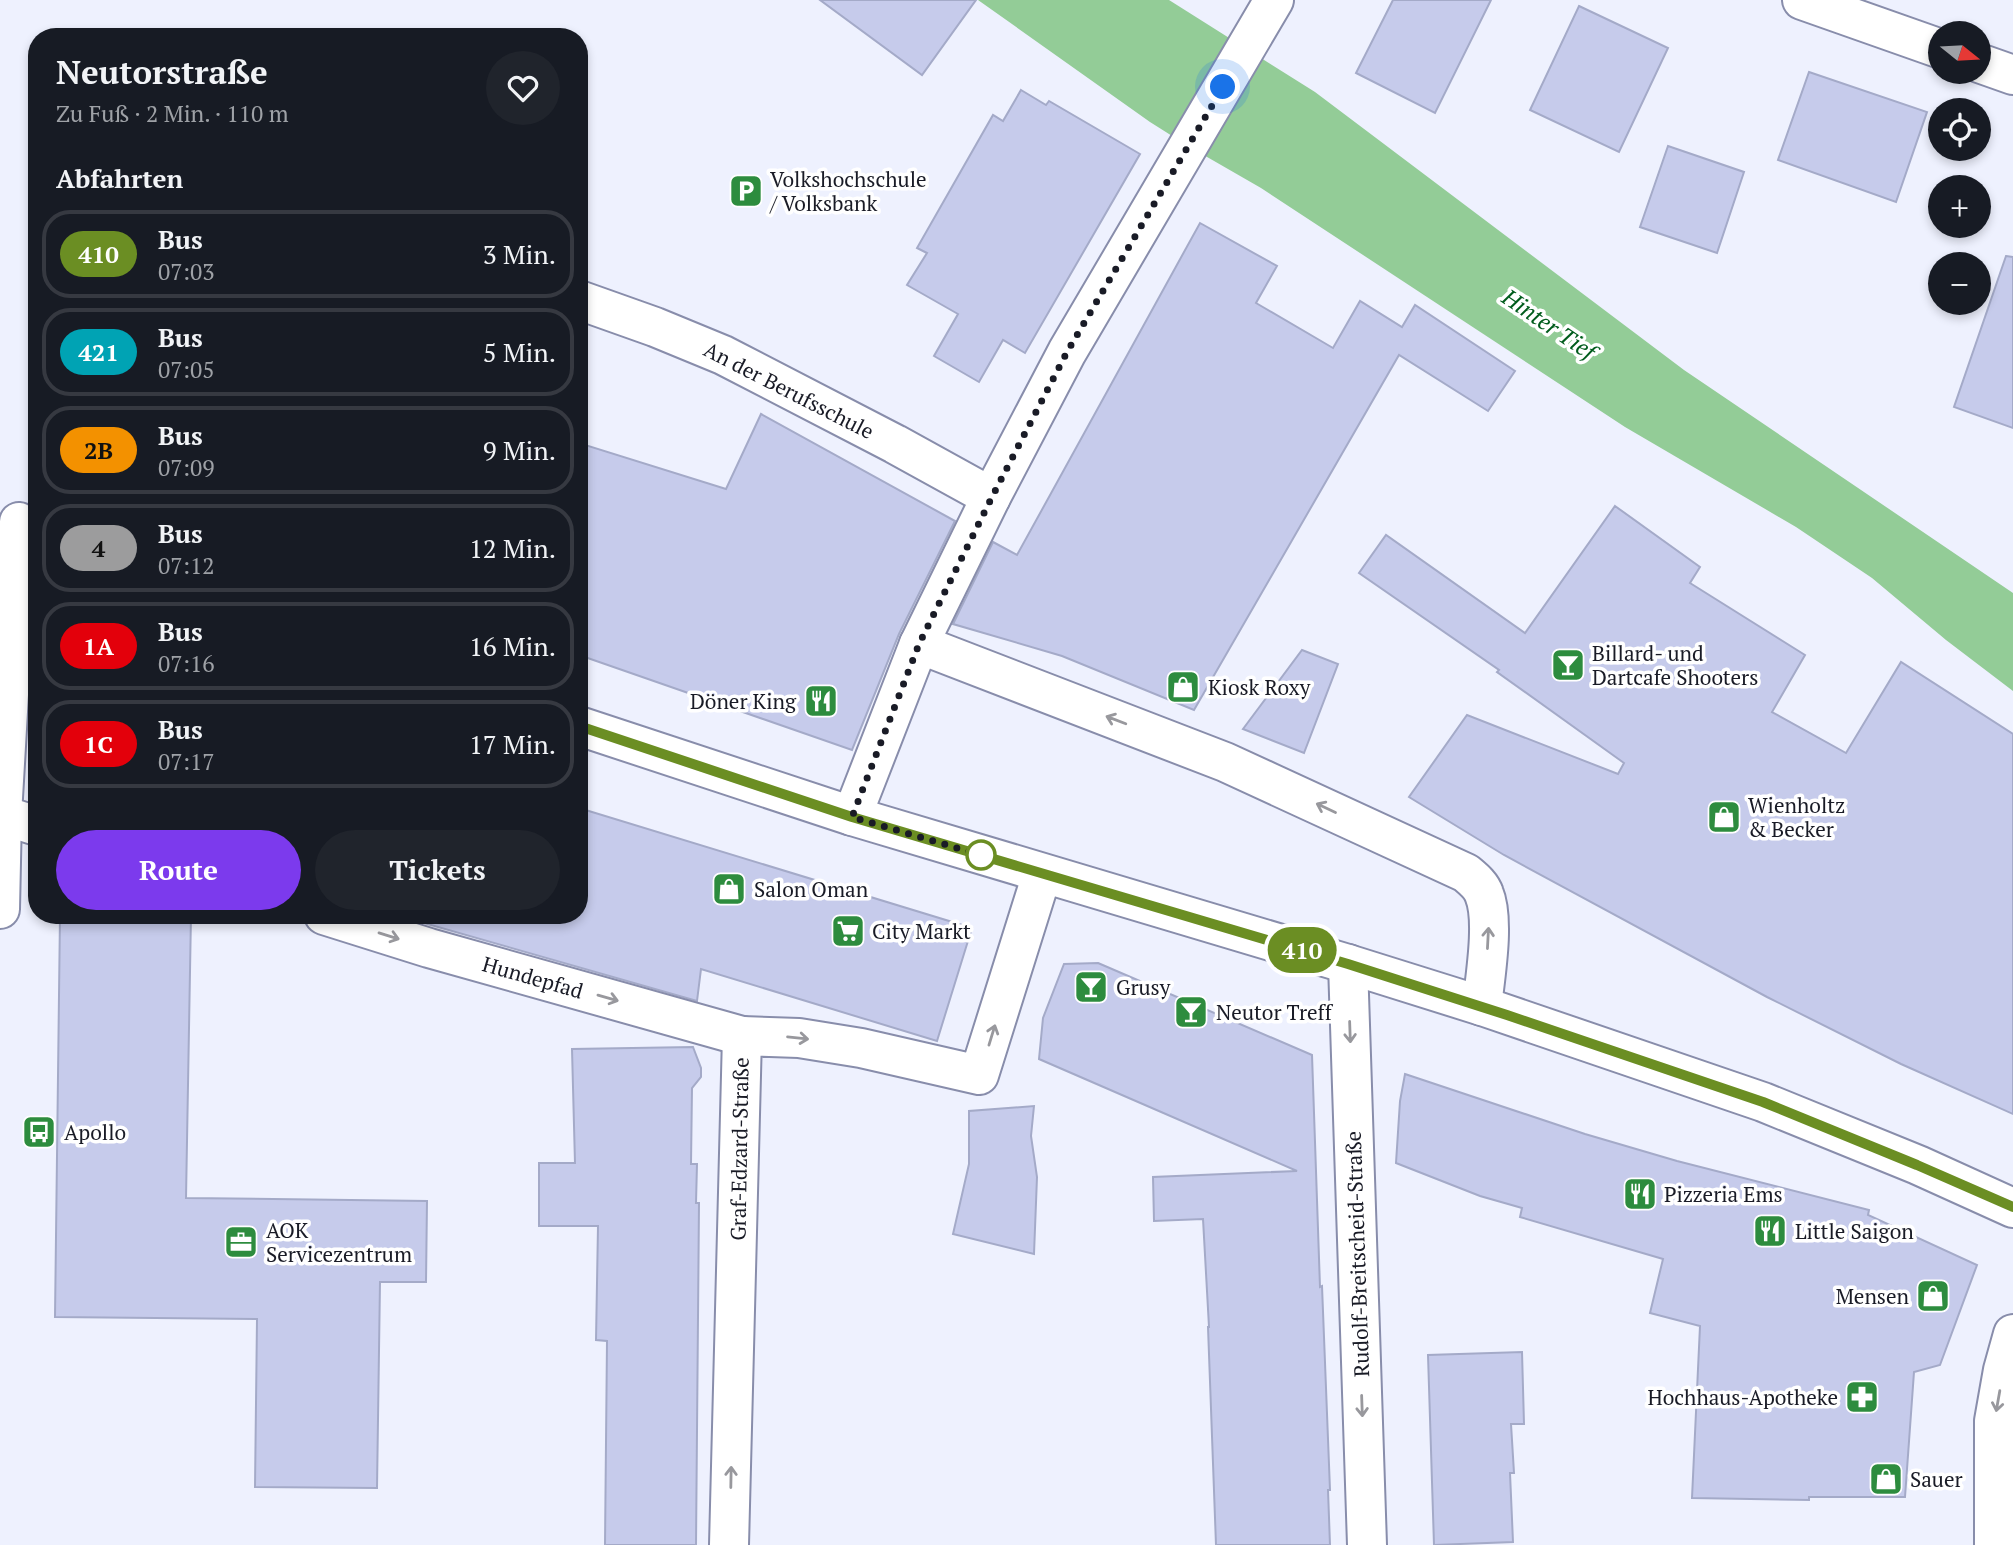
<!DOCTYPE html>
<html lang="de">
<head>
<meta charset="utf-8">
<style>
  body { margin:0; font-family:"PT Serif",serif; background:#20242c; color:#f1f3f6; height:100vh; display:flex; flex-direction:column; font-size:26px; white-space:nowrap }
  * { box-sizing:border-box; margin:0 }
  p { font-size:23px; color:#9ea1a6 }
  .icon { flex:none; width:38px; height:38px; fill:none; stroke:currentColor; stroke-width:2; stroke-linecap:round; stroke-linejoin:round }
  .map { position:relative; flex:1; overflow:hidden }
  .details { position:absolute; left:28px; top:28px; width:560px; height:896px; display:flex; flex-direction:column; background:#171b24; border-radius:28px; box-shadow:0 4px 10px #0003 }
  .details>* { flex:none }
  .badge { padding:0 14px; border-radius:23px; font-size:24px; line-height:46px }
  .needle { width:46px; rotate:108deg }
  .controls { position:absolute; left:1928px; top:21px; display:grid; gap:14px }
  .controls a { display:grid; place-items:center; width:63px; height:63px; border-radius:50%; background:#171b24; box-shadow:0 4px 10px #0003; font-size:35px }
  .you { position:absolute; width:35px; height:35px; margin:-18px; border:5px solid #fff; border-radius:50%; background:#1a73e8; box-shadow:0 0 0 10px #1a73e833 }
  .map>.badge { position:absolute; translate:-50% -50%; box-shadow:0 0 0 4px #fff }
  h2 { padding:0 28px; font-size:26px; line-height:63px }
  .round { display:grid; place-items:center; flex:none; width:74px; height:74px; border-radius:37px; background:#20242c }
  .headline { display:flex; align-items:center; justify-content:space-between; height:119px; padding:0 28px }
  h1 { font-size:33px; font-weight:700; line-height:52px }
  .primary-button { display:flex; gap:14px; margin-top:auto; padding:14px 28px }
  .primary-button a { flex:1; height:80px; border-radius:42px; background:#7c3aed; color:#fff; font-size:28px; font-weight:700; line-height:80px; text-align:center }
  .primary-button a+a { background:#20242c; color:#f1f3f6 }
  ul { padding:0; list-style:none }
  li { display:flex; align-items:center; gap:21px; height:88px; margin:0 14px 10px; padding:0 14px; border:4px solid #363941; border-radius:28px }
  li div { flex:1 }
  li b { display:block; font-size:26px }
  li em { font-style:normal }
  li .badge { min-width:77px; font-weight:700; text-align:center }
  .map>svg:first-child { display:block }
</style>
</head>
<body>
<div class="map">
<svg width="2013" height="1545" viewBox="0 0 2013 1545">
  <rect width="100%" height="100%" fill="#eef1fe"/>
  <path fill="#93cc97" d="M 978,0 L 1169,0 L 1315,92 L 1684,370 L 2013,593 L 2013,691 L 1946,640 L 1872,578 L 1796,527 L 1625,427 L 1261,188 L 1188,146 L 1150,122 Z"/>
  <g fill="#c6cbeb" stroke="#a4aac8" stroke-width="2">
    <path d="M 820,0 L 976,0 L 922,75 Z"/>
    <path d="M 1393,0 L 1491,0 L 1435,113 L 1356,73 Z"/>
    <path d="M 1579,6 L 1668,48 L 1619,152 L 1530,110 Z"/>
    <path d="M 1809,72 L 1927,112 L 1896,202 L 1778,160 Z"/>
    <path d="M 1021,90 L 1046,105 L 1049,101 L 1140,154 L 1025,353 L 1003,340 L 979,382 L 934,356 L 958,314 L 907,285 L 927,253 L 917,248 L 993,115 L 1003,121 Z"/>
    <path d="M 1668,146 L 1744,172 L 1717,253 L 1640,227 Z"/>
    <path d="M 1200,223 L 1277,266 L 1256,303 L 1333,348 L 1360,301 L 1402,327 L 1415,305 L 1515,371 L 1488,411 L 1399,355 L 1194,710 L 1062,656 L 953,624 L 993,542 L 1017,555 Z"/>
    <path d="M 2006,256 L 2013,257 L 2013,428 L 1954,407 Z"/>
    <path d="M 761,414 L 955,521 L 899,634 L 852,750 L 579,655 L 579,443 L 726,489 Z"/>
    <path d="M 1615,506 L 1700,567 L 1690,583 L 1805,655 L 1772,712 L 1846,753 L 1901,662 L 2013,734 L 2013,1114 L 1901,1064 L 1767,997 L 1504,855 L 1409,797 L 1467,715 L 1618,774 L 1624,763 L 1497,672 L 1499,670 L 1359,573 L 1386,535 L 1525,633 Z"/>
    <path d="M 1302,650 L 1338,664 L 1304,753 L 1243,729 Z"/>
    <path d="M 579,808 L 972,928 L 937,1041 L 701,969 L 697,1001 L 417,921 L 418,915 L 579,915 Z"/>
    <path d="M 60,915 L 191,915 L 186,1198 L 427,1201 L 426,1282 L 380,1282 L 377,1488 L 255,1487 L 257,1319 L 55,1317 Z"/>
    <path d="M 1098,963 L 1312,1055 L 1320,1287 L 1322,1286 L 1330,1490 L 1328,1490 L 1330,1545 L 1216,1545 L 1208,1327 L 1209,1327 L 1203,1219 L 1154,1221 L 1153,1177 L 1297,1171 L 1039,1059 L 1043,1018 L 1064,964 Z"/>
    <path d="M 693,1047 L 701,1068 L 701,1077 L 692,1088 L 691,1164 L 697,1164 L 696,1203 L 699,1203 L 696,1545 L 605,1545 L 607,1341 L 596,1340 L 598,1226 L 539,1226 L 539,1163 L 575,1163 L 572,1049 Z"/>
    <path d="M 1405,1074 L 1585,1134 L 1677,1161 L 1869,1210 L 1868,1215 L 1977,1265 L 1940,1365 L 1914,1372 L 1905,1497 L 1809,1497 L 1809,1500 L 1692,1498 L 1700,1326 L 1650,1313 L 1663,1259 L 1520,1217 L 1522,1208 L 1480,1196 L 1396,1163 L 1400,1101 Z"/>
    <path d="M 1034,1106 L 1031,1136 L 1037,1177 L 1034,1254 L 953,1234 L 969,1164 L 969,1111 Z"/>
    <path d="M 1522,1352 L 1524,1424 L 1511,1424 L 1514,1473 L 1510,1473 L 1513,1542 L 1434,1545 L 1428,1355 Z"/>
  </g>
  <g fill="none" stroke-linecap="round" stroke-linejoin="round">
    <defs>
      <g id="minor">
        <path d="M 1802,0 L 1941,49"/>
        <path d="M 1979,63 L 2013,75"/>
        <path d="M 579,300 L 655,327 L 723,355 L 895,444 L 991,497"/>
        <path d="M 919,644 L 1225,762 L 1466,873 C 1473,879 1481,885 1484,894 C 1495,920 1485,978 1482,1006"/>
        <path d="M 2,815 L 37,826"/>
        <path d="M 852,816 L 919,644 L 991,497 L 1067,352 L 1274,0"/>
        <path d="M 324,915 L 429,948 L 742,1036"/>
        <path d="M 1348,964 L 1367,1545"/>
        <path d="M 729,1545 L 742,1036 L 799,1038 L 861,1048 L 979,1075 L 1042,874"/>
        <path d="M 1994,1545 L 1994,1421 L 2003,1370 L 2013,1334"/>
      </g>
      <g id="tertiary">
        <path d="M 579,726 L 852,816 L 1348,964 L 1482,1006 L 1763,1102 L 1918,1165 L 2013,1208"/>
        <path d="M 0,909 L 2,815 L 19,522"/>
      </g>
    </defs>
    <use href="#minor" stroke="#888dab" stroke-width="42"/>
    <use href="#tertiary" stroke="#888dab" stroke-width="42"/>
    <use href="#minor" stroke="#fff" stroke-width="38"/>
    <use href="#tertiary" stroke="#fff" stroke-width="38"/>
  </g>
  <defs><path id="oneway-shaft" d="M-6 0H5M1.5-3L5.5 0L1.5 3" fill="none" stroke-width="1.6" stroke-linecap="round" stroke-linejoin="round" transform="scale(1.75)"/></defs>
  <g stroke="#98989d">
    <use href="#oneway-shaft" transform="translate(1116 720) rotate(-159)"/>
    <use href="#oneway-shaft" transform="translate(1326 808) rotate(-155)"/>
    <use href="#oneway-shaft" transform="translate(389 936) rotate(17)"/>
    <use href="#oneway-shaft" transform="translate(1488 938) rotate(-87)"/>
    <use href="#oneway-shaft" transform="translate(608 998) rotate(16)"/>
    <use href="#oneway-shaft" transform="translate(1350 1032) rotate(88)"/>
    <use href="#oneway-shaft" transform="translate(992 1035) rotate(-73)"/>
    <use href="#oneway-shaft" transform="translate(798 1038) rotate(6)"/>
    <use href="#oneway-shaft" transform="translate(1998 1401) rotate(100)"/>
    <use href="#oneway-shaft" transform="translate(1362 1406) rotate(88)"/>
    <use href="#oneway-shaft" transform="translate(731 1477) rotate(-89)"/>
  </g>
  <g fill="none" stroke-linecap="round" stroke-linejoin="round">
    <defs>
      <path id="line" d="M 579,726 L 852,817 L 1348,964 L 1507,1015 L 1763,1102 L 1917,1165 L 2013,1207"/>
    </defs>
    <use href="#line" stroke="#fff" stroke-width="16"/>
    <use href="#line" stroke="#6b8e23" stroke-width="10"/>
    <path stroke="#191b26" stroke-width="7" stroke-dasharray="0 12.6" d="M 981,855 L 852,817 L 919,644 L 992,497 L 1067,352 L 1223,87"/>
  </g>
  <defs>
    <symbol id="parking-square" viewBox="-11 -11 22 22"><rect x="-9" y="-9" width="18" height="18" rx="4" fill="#2d8c3e" stroke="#fff"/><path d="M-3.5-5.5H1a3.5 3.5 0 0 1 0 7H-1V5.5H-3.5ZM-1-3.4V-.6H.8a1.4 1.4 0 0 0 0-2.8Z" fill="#fff"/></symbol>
    <symbol id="bar-square" viewBox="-11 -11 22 22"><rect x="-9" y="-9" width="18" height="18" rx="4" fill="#2d8c3e" stroke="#fff"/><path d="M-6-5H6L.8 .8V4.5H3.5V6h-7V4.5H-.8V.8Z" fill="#fff"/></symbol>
    <symbol id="shop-square" viewBox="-11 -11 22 22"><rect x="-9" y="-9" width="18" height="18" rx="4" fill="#2d8c3e" stroke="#fff"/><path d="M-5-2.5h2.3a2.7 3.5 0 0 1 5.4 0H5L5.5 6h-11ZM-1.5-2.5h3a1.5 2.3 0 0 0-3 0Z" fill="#fff"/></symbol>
    <symbol id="restaurant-square" viewBox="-11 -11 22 22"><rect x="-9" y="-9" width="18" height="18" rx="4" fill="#2d8c3e" stroke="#fff"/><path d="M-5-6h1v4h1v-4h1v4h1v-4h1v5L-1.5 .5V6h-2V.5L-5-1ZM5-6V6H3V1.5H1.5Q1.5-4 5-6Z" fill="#fff"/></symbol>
    <symbol id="supermarket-square" viewBox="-11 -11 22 22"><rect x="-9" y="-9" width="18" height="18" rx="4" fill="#2d8c3e" stroke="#fff"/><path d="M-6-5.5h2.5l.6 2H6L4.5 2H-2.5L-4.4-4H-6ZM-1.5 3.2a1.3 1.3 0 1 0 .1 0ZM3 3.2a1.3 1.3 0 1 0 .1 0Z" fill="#fff"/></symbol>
    <symbol id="bus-square" viewBox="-11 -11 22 22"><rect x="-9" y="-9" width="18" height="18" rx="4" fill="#2d8c3e" stroke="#fff"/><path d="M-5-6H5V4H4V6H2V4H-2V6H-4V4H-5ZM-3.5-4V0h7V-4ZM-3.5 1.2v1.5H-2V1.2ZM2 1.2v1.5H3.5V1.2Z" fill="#fff"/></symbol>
    <symbol id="office-square" viewBox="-11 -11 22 22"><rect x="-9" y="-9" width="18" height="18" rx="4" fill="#2d8c3e" stroke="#fff"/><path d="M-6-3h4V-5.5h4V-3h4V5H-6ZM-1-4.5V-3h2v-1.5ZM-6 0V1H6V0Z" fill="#fff"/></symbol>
    <symbol id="pharmacy-square" viewBox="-11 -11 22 22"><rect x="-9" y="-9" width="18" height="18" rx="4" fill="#2d8c3e" stroke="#fff"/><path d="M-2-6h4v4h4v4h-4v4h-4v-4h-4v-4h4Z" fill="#fff"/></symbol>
  </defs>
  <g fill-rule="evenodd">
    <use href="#parking-square" x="727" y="172" width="38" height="38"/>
    <use href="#bar-square" x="1549" y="646" width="38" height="38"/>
    <use href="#shop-square" x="1164" y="668" width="38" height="38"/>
    <use href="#restaurant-square" x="802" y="682" width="38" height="38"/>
    <use href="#shop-square" x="1705" y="798" width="38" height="38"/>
    <use href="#shop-square" x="710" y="870" width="38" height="38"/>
    <use href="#supermarket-square" x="829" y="912" width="38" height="38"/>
    <use href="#bar-square" x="1072" y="968" width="38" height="38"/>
    <use href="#bar-square" x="1172" y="993" width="38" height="38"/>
    <use href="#bus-square" x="20" y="1113" width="38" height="38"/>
    <use href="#restaurant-square" x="1621" y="1175" width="38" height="38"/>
    <use href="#restaurant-square" x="1751" y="1212" width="38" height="38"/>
    <use href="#office-square" x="222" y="1223" width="38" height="38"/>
    <use href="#shop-square" x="1914" y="1277" width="38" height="38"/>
    <use href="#pharmacy-square" x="1843" y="1378" width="38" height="38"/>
    <use href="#shop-square" x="1867" y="1460" width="38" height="38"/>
  </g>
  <circle fill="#fff" stroke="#6b8e23" stroke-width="3.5" cx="981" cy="855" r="14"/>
  <g text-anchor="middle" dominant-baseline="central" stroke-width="7" stroke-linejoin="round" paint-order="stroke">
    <g font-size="21" fill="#191b26" stroke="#fff" text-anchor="start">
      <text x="770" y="179">Volkshochschule<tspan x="770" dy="24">/ Volksbank</tspan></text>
      <text x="1592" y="653">Billard- und<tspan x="1592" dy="24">Dartcafe Shooters</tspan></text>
      <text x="1208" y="687">Kiosk Roxy</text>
      <text x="796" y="701" text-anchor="end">Döner King</text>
      <text x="1748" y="805">Wienholtz<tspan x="1748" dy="24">&amp; Becker</tspan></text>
      <text x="754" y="889">Salon Oman</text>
      <text x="872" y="931">City Markt</text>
      <text x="1116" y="987">Grusy</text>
      <text x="1216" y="1012">Neutor Treff</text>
      <text x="64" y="1132">Apollo</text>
      <text x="1664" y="1194">Pizzeria Ems</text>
      <text x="266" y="1230">AOK<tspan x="266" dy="24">Servicezentrum</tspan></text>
      <text x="1795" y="1231">Little Saigon</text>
      <text x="1909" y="1296" text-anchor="end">Mensen</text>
      <text x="1838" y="1397" text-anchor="end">Hochhaus-Apotheke</text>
      <text x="1910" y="1479">Sauer</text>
    </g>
    <g font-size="21" fill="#191b26" stroke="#fff">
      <text transform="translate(789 390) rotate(27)">An der Berufsschule</text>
      <text transform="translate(533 977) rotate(16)">Hundepfad</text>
      <text transform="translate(739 1149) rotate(-89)">Graf-Edzard-Straße</text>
      <text transform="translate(1357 1254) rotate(-92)">Rudolf-Breitscheid-Straße</text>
    </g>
    <g font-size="23" font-style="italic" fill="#005c1c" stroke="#fff">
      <text transform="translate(1549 324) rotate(34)">Hinter Tief</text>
    </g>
  </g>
</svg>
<div class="controls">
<a><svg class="needle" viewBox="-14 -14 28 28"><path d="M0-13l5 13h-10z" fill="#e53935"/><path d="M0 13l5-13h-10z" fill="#9ea1a6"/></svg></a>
<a><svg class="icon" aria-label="locate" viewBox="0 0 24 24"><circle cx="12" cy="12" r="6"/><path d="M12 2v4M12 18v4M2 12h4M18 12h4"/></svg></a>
<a>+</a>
<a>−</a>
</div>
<div class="you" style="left:1223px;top:87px"></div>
<b class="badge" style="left:1302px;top:950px;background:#6b8e23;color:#fff">410</b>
<section class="details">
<div class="headline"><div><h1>Neutorstraße</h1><p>Zu Fuß · 2 Min. · 110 m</p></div><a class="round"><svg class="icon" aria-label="heart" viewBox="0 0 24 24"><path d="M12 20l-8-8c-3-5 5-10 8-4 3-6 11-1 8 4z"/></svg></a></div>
<h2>Abfahrten</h2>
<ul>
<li><span class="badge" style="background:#6b8e23;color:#fff">410</span><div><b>Bus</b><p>07:03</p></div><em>3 Min.</em></li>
<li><span class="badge" style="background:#00a3b4;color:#fff">421</span><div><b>Bus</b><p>07:05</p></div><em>5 Min.</em></li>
<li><span class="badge" style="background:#f39100;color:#111">2B</span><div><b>Bus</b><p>07:09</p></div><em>9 Min.</em></li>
<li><span class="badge" style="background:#9c9c9d;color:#111">4</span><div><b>Bus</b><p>07:12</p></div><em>12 Min.</em></li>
<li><span class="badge" style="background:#e3000b;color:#fff">1A</span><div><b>Bus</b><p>07:16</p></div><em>16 Min.</em></li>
<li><span class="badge" style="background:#e3000b;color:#fff">1C</span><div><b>Bus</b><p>07:17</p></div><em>17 Min.</em></li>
</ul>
<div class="primary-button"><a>Route</a><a>Tickets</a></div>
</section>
</div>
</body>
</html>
